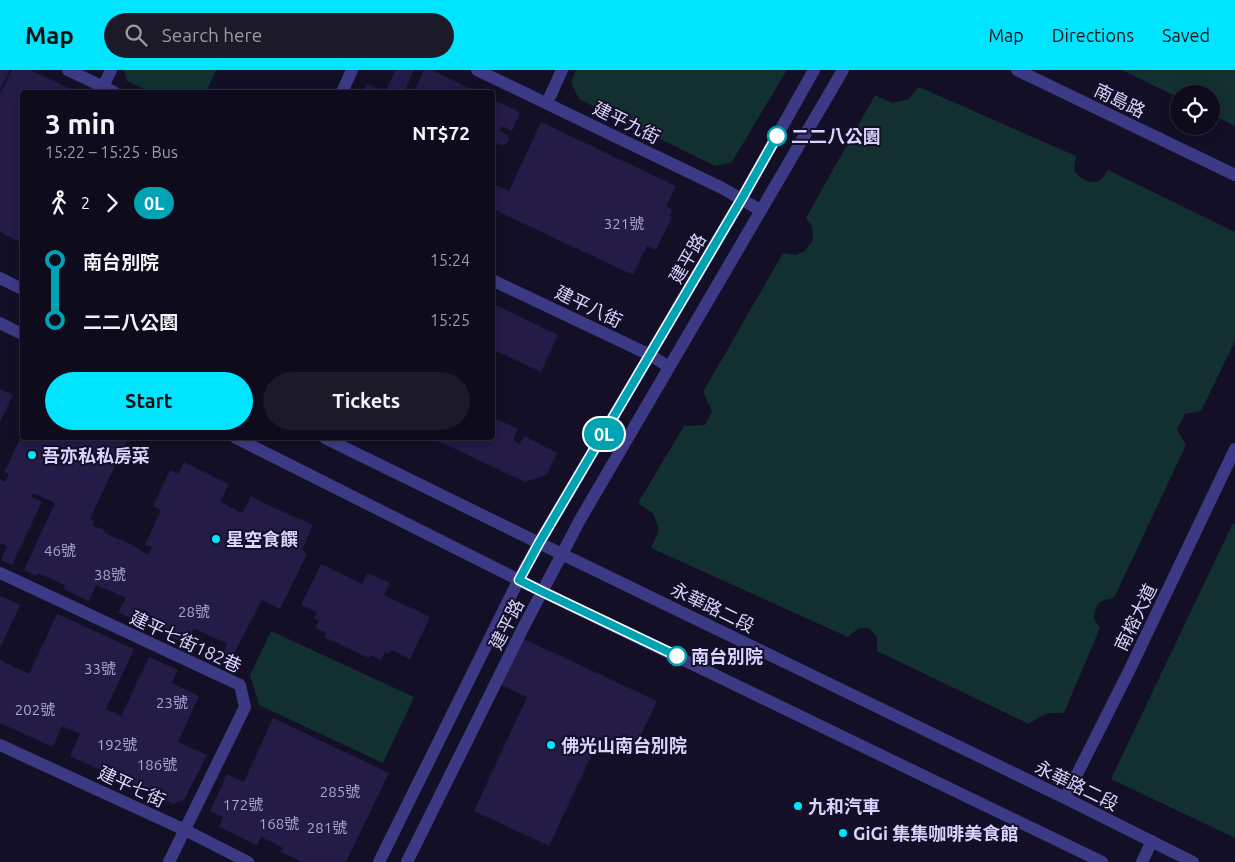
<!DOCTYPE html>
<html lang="en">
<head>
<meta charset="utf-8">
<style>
  body { margin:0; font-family:Ubuntu,"Noto Sans TC",sans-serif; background:#1c1929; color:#f1f3f6; height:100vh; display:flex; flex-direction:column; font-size:19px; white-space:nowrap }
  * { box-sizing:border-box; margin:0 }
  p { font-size:16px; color:#9b9ba3 }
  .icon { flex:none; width:28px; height:28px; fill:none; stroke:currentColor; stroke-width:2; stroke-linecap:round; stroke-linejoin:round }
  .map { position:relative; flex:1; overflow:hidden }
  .details { position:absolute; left:20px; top:20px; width:475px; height:350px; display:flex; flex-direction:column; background:#0e0b1c; border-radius:5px; box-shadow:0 2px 12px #0003,0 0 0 1px #2e2b3b }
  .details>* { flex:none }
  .badge { padding:0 10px; border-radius:16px; font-size:18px; line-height:32px }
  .fabs { position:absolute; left:1170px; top:15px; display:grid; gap:10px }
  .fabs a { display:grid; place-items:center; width:50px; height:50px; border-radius:50%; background:#0e0b1c; box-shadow:0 2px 12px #0003,0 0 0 1px #2e2b3b; font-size:25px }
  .map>.badge { position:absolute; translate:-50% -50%; box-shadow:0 0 0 2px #fff }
  .legs { display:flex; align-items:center; gap:8px; height:55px; padding:0 25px; font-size:16px }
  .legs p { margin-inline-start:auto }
  .head { display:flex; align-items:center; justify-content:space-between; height:85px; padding:0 25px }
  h1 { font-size:28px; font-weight:600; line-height:38px }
  .primary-button { display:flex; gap:10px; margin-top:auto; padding:10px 25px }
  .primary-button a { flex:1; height:58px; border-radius:30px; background:#00e5ff; color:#111; font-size:20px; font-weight:600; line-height:58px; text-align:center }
  .primary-button a+a { background:#1c1929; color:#f1f3f6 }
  ul { padding:0 25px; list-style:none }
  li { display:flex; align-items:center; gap:18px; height:60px; font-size:19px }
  li i { display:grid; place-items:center; width:8px; height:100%; margin:0 6px; background:currentColor }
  li i::after { content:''; width:12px; height:12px; margin:-6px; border:4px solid; border-radius:50%; background:#0e0b1c }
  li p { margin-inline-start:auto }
  li:first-child i { background:linear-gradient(#0000 50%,currentColor 0) }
  li:last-child i { background:linear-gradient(currentColor 50%,#0000 0) }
  header { display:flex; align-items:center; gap:30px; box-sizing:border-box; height:70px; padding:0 25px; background:#00e5ff; color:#111 }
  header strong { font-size:24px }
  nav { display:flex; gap:28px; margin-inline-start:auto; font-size:18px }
  .search { width:350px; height:45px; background:#1c1929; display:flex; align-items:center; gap:12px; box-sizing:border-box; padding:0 18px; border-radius:28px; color:#9b9ba3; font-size:19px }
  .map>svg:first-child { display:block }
</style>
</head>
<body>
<header>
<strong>Map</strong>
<div class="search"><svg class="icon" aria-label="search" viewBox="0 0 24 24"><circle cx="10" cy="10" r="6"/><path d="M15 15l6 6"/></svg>Search here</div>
<nav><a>Map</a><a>Directions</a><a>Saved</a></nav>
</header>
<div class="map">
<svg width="1235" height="792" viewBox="0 0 1235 792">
  <rect width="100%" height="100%" fill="#130f26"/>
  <g fill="#12302f">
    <path d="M 124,0 L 216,0 L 206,22 L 151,22 L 127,11 Z"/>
    <path d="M 576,0 L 787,0 L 732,92 L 715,96 L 579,29 L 571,12 Z"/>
    <path d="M 1122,0 L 1235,0 L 1235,56 L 1211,44 L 1211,24 L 1179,24 L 1179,28 Z"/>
    <path d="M 919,17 L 1076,86 L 1074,101 C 1081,109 1090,115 1100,110 C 1103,108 1106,103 1108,100 L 1235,162 L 1235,271 L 1201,341 L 1185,344 L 1177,359 L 1186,375 L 1114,528 C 1098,531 1096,533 1094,549 L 1100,558 L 1064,643 C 1047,642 1043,644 1029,654 L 877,581 L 877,567 L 869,558 L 859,558 L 848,567 L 651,478 L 659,460 L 653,443 L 638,433 L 684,356 L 705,355 L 712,341 L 703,322 L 783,183 L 796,185 L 805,181 L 813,170 L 812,156 L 806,148 L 875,25 L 892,33 L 909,29 Z"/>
    <path d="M 1233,453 L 1235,454 L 1235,768 L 1111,709 Z"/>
    <path d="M 271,561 L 414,627 L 383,693 L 259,635 L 250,605 Z"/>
  </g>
  <g fill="#241b47">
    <path d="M 0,0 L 10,0 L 0,20 Z"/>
    <path d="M 12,0 L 30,0 L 78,22 L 22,22 L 22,173 L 0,162 L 0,24 Z"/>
    <path d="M 396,0 L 414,0 L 404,22 L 385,22 Z"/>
    <path d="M 424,0 L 431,0 L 478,22 L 414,22 Z"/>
    <path d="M 367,14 L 385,22 L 363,22 Z"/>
    <path d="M 492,29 L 520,42 L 512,61 L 502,56 L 500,61 L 507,65 L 509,69 L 506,74 L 501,75 L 492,71 Z"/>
    <path d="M 541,52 L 676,116 L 666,136 L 673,140 L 669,146 L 672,147 L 656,180 L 647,176 L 633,205 L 499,142 L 492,137 L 492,113 L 509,121 Z"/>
    <path d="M 492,233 L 558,265 L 541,302 L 494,280 L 492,283 Z"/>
    <path d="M 0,319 L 13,325 L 0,352 Z"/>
    <path d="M 492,347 L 518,359 L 513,370 L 520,374 L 524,366 L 557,383 L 547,405 L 525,412 L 432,368 L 492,368 Z"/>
    <path d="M 22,364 L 22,368 L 128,368 L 90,449 L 94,451 L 92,455 L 104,460 L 103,462 L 132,475 L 148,485 L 152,477 L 145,475 L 161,440 L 153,436 L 170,400 L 178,404 L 184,392 L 229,414 L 220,432 L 242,443 L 251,426 L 266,434 L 313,455 L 302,480 L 307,484 L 280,539 L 262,530 L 229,593 L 221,588 L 227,574 L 194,558 L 185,574 L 118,542 L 126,528 L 96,515 L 89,531 L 63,519 L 65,515 L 38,503 L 36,506 L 24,500 L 55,433 L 33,423 L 31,427 L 42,432 L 12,495 L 1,490 L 7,476 L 0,473 L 0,409 L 5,412 L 9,404 L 4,403 Z"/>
    <path d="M 321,494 L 362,514 L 367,503 L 390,513 L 384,525 L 430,547 L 410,589 L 391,580 L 389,584 L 385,582 L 381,590 L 371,585 L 369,588 L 324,567 L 326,563 L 315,558 L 319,551 L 314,548 L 317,542 L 301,535 Z"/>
    <path d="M 0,526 L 20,535 L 0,578 Z"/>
    <path d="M 57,544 L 134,579 L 106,639 L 121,646 L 149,587 L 178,600 L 172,613 L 199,626 L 178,672 L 207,685 L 184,730 L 173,734 L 70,686 L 80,664 L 62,656 L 53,677 L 0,653 L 0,590 L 29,604 Z"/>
    <path d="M 522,568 L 657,631 L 633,682 L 600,667 L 549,776 L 474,741 L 527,627 L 499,614 Z"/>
    <path d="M 273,648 L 389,703 L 346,792 L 302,792 L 281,782 L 283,778 L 261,767 L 257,775 L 219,757 L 223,747 L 210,741 L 227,704 L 244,712 Z"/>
  </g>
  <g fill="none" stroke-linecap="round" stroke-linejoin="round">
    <g stroke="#3d3a85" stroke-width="12">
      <path d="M 68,0 L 114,22"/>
      <path d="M 477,0 L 722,118 L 760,140"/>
      <path d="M 1017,0 L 1235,105"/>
      <path d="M 103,17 L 111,0"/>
      <path d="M 342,22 L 352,0"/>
      <path d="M 547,33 L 562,0"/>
      <path d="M 492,210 L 629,275 L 650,285 L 669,297"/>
      <path d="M 0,503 L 240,615 L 245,637 L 169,792"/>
      <path d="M 0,675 L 185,760 L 248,792"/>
      <path d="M 1065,728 L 1129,601 L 1235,379"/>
      <path d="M 1142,792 L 1152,771"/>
    </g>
    <g stroke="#3d3a85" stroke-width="12">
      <path d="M 0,208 L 22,219"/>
      <path d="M 0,253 L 22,264"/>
      <path d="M 236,368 L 543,522 L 1102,792"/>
      <path d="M 325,368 L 539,473 L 1065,728 L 1193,792"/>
      <path d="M 379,792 L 519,509 L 539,473 L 741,130 L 814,0"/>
      <path d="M 407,792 L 524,556 L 581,448 L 843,0"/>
    </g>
  </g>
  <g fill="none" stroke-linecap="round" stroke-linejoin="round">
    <defs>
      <path id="line-1" d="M 677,586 L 543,522 L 519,510 L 539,473 L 741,130 L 777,66"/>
    </defs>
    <use href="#line-1" stroke="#fff" stroke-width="11"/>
    <use href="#line-1" stroke="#00a3b4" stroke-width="8"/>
  </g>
  <g fill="#fff" stroke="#00a3b4" stroke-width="2.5">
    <circle cx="777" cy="66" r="9"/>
    <circle cx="677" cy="586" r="9"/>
  </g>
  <g fill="#00e5ff" stroke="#130f26" stroke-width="2">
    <circle cx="32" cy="385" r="5"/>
    <circle cx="216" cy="469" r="5"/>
    <circle cx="551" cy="675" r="5"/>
    <circle cx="798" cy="736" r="5"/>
    <circle cx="843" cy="763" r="5"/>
  </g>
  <g text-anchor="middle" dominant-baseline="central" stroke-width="4" stroke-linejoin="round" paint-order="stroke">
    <g font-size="15" fill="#aca6d1">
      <text x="624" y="153">321號</text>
      <text x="60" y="480">46號</text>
      <text x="110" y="504">38號</text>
      <text x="194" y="541">28號</text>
      <text x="100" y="598">33號</text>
      <text x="172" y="632">23號</text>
      <text x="35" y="639">202號</text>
      <text x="117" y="674">192號</text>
      <text x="157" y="694">186號</text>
      <text x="340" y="721">285號</text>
      <text x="243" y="734">172號</text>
      <text x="279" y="753">168號</text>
      <text x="327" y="757">281號</text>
    </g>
    <g font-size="18" fill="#d9d4ff" stroke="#130f26">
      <text transform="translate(1120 30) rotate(26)">南島路</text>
      <text transform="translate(627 52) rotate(26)">建平九街</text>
      <text transform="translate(687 188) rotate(-60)">建平路</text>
      <text transform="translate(589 236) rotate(26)">建平八街</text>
      <text transform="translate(713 537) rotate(26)">永華路二段</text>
      <text transform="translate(1135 547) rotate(-64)">南榕大道</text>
      <text transform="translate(506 554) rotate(-63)">建平路</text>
      <text transform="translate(186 571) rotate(25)">建平七街182巷</text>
      <text transform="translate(1077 715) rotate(26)">永華路二段</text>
      <text transform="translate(132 716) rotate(25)">建平七街</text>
    </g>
    <g font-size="18" font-weight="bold" fill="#d9d4ff" stroke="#130f26" text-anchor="start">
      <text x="791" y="66">二二八公園</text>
      <text x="691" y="586">南台別院</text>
    </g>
    <g font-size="18" font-weight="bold" fill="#d9d4ff" stroke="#130f26" text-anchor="start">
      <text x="42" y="385">吾亦私私房菜</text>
      <text x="226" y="469">星空食饌</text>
      <text x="561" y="675">佛光山南台別院</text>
      <text x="808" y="736">九和汽車</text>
      <text x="853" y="763">GiGi 集集咖啡美食館</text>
    </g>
  </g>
</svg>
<div class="fabs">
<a><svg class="icon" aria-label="locate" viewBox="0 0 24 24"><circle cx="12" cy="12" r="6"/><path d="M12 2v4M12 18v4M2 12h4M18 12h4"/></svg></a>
</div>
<b class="badge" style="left:604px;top:364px;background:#00a3b4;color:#fff">0L</b>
<section class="details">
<div class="head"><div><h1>3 min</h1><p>15:22 – 15:25 · Bus</p></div><b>NT$72</b></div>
<div class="legs"><svg class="icon" aria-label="walk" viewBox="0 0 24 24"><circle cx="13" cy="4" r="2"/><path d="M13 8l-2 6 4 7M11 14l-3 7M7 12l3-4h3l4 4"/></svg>2<svg class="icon" aria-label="forward" viewBox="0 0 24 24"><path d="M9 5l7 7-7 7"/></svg><b class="badge" style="background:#00a3b4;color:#fff">0L</b></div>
<ul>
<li><i style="color:#00a3b4"></i><b>南台別院</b><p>15:24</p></li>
<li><i style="color:#00a3b4"></i><b>二二八公園</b><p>15:25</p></li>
</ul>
<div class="primary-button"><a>Start</a><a>Tickets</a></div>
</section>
</div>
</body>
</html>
